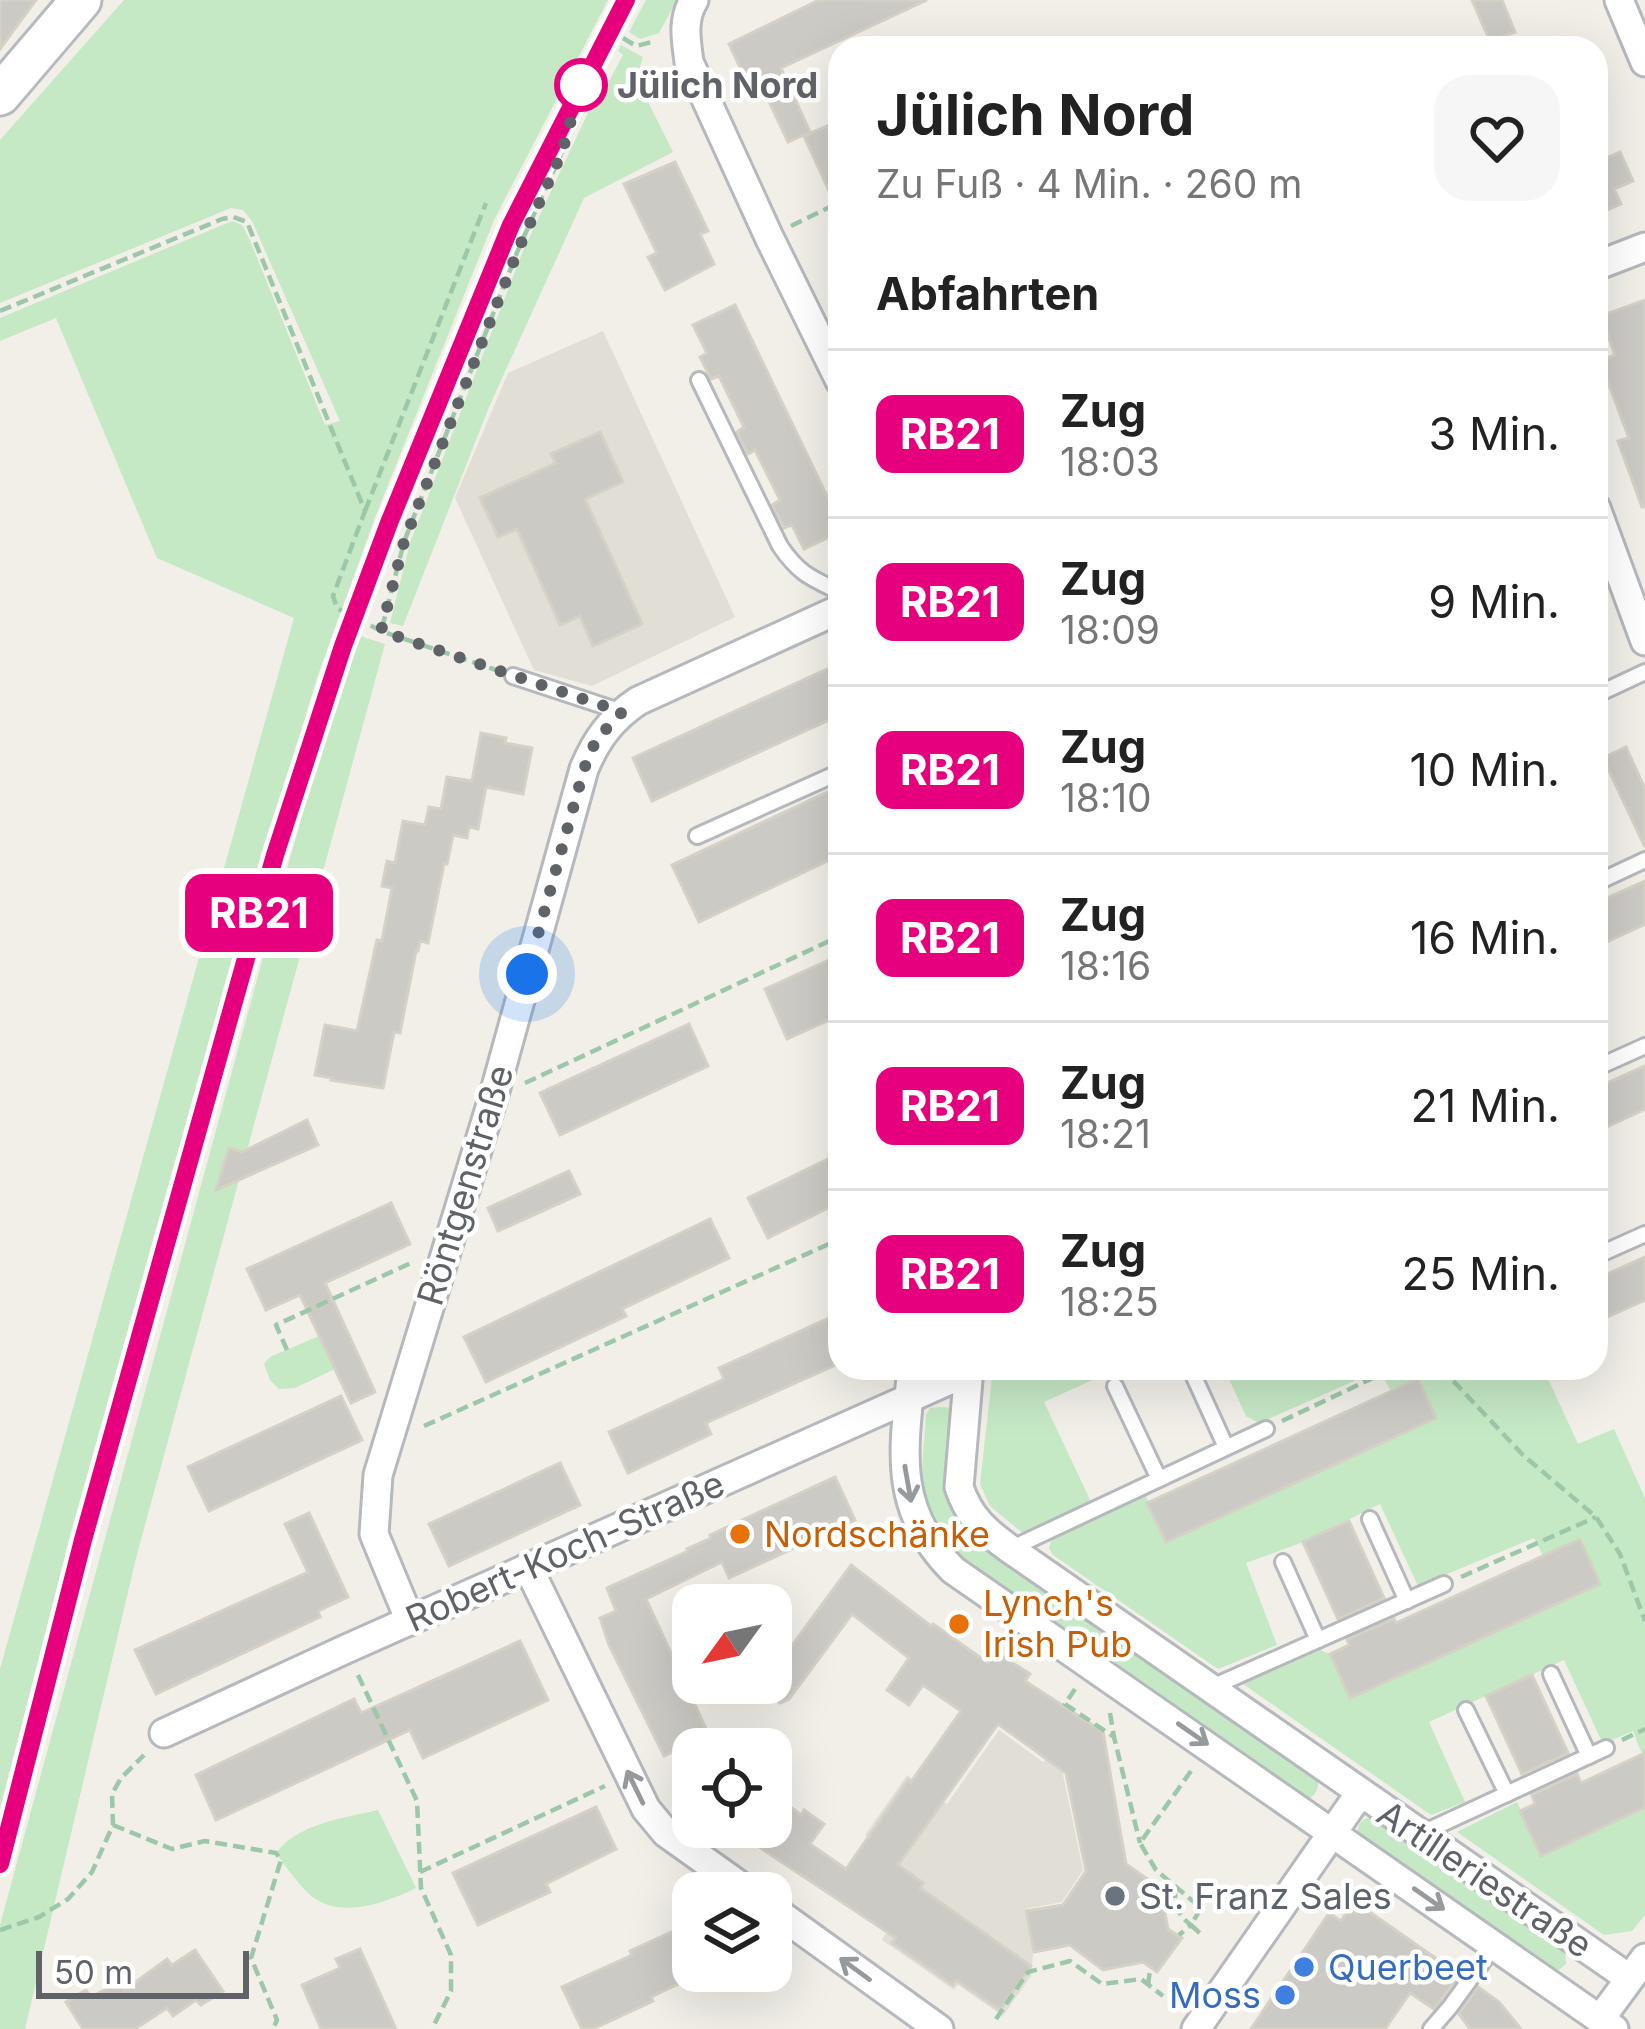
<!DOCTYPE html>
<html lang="de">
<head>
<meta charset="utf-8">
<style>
  body { margin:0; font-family:Inter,sans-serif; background:#f6f6f6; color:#222; height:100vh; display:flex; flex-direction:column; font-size:45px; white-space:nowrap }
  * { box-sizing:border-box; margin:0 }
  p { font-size:39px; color:#767676 }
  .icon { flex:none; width:66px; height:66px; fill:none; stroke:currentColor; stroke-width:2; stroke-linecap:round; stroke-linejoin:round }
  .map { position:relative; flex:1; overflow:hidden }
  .details { position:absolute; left:828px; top:36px; width:780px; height:1344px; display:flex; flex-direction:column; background:#fff; border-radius:36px; box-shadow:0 12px 48px #0002 }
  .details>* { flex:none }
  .badge { padding:0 24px; border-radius:18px; font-size:42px; line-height:78px }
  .needle { width:78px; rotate:237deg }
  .tools { position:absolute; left:672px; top:1584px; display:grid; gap:24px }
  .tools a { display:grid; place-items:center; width:120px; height:120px; border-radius:24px; background:#fff; box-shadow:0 12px 48px #0002; font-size:60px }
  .scale { position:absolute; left:36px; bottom:30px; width:213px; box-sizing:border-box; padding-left:12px; border:6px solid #5f6368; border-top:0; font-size:33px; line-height:42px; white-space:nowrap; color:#5f6368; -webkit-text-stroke:9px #fff; paint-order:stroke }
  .you { position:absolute; width:60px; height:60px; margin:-30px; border:9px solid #fff; border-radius:50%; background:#1a73e8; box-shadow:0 0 0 18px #1a73e833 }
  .map>.badge { position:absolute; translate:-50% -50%; box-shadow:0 0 0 6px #fff }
  h2 { padding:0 48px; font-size:45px; line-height:108px }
  .round { display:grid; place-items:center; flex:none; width:126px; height:126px; border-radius:36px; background:#f6f6f6 }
  .headline { display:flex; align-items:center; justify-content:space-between; height:204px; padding:0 48px }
  h1 { font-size:57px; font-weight:700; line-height:90px }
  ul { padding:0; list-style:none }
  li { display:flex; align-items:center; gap:36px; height:168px; padding:0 48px; border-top:3px solid #e0e0e0 }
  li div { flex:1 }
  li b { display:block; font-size:45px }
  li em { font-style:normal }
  li .badge { min-width:132px; font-weight:700; text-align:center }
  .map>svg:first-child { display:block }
</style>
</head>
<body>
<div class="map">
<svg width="1645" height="2029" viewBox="0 0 1645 2029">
  <rect width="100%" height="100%" fill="#f1efe8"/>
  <g fill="#e1ded6">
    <path d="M 603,331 L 735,617 L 592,686 L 534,670 L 455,498 L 508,373 Z"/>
    <path d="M 999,1730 L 1043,1762 L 1048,1756 L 1061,1765 L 1083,1870 L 1062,1902 L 1024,1909 L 1033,1955 L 1031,1976 L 1003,2016 L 958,1985 L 954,1990 L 882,1940 L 886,1933 L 837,1899 L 875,1843 L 865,1835 L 907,1775 L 947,1804 Z"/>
  </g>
  <g fill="#c5e8c5">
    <path d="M 124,0 L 608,0 L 494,220 L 376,515 L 318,675 L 264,853 L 74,1536 L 0,1814 L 0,1669 L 294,618 L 157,558 L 56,318 L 0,341 L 0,318 L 232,221 L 242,225 L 249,238 L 325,425 L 340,421 L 252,221 L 243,210 L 231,208 L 0,303 L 0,140 Z"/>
    <path d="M 646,0 L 677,0 L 659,33 L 640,39 L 629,32 Z"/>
    <path d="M 621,45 L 643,57 L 636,78 L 673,152 L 584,198 L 489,407 L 403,626 L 390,623 L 410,543 L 523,251 L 602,83 L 607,85 L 623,55 L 618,51 Z"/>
    <path d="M 360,636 L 385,644 L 136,1558 L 25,2029 L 0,2029 L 0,1925 L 290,858 L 350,650 L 355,651 Z"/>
    <path d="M 319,1336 L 335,1369 L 295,1388 L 279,1389 L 270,1380 L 264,1364 L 270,1357 Z"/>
    <path d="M 993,1368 L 1119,1368 L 1044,1402 L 1091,1502 L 1025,1535 L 990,1506 L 980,1484 Z"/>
    <path d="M 1224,1368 L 1543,1368 L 1578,1444 L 1614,1429 L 1645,1498 L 1645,1753 L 1642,1754 L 1633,1731 L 1603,1744 L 1564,1660 L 1429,1722 L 1465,1802 L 1431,1815 L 1243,1684 L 1320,1650 L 1330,1654 L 1351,1698 L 1599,1584 L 1581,1537 L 1543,1556 L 1534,1538 L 1418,1586 L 1380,1504 L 1303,1542 L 1246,1563 L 1277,1645 L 1218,1669 L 1053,1555 L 1049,1548 L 1053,1535 L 1145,1494 L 1166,1542 L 1436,1418 L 1418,1379 L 1391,1391 L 1379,1370 L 1259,1423 L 1246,1416 Z"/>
    <path d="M 940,1407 L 952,1408 L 955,1418 L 954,1509 L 963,1526 L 975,1538 L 1187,1690 L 1318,1779 C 1319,1790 1315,1796 1305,1802 C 1223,1744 1140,1686 1058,1628 C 1026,1606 957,1562 936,1532 C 915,1499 924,1452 926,1415 L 930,1408 Z"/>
    <path d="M 1517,1802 L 1541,1856 L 1645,1807 L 1645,1915 L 1632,1931 L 1604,1935 L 1457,1832 Z"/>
    <path d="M 378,1810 L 416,1888 C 383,1904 336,1921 307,1892 C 295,1880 286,1866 276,1853 C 299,1823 344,1818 378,1810 Z"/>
    <path d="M 1374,1816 L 1565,1951 L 1566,1964 L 1559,1970 L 1551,1973 L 1357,1835 C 1358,1822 1362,1819 1374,1816 Z"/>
  </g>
  <g fill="#cccac5" stroke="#d6d1c6" stroke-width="3">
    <path d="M 0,0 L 36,0 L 0,49 Z"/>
    <path d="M 819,0 L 927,0 L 781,68 L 810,132 L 788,142 L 766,95 L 756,101 L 729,44 Z"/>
    <path d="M 1472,0 L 1502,0 L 1515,32 L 1490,41 Z"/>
    <path d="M 827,126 L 840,155 L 840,215 L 804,136 Z"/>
    <path d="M 1596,146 L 1602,160 L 1620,152 L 1633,181 L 1614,189 L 1621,204 L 1596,215 Z"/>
    <path d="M 675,162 L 708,231 L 700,234 L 714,264 L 665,290 L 648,257 L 657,253 L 624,184 Z"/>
    <path d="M 1645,300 L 1645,506 L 1642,507 L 1618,441 L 1629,438 L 1600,361 L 1615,355 L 1601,316 Z"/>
    <path d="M 735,305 L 840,523 L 840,532 L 804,549 L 792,525 L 784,528 L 772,505 L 780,500 L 755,450 L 748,454 L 737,432 L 744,427 L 719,376 L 711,379 L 700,357 L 707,353 L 693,325 Z"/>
    <path d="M 600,432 L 623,482 L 585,499 L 642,624 L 593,646 L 580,616 L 560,625 L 517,529 L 498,537 L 480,498 L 556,463 L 551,454 Z"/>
    <path d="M 840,663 L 840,715 L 652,801 L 633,758 Z"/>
    <path d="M 481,733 L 506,738 L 505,743 L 532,748 L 523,794 L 486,787 L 478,829 L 469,827 L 467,838 L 453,835 L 447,864 L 444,864 L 428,943 L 420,941 L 418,951 L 416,951 L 400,1033 L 394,1032 L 383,1088 L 331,1080 L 332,1078 L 315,1075 L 325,1025 L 357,1031 L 377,940 L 382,941 L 392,888 L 382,886 L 387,861 L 395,863 L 403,821 L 425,825 L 429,807 L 441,809 L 447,777 L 472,781 Z"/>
    <path d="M 1626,747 L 1645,789 L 1645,847 L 1603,758 Z"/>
    <path d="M 840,786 L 840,855 L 699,922 L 672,865 Z"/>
    <path d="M 1645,881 L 1645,924 L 1596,947 L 1596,903 Z"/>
    <path d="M 840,955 L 840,1015 L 787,1039 L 765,989 Z"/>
    <path d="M 689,1024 L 708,1066 L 560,1135 L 540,1093 Z"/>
    <path d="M 1645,1066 L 1645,1109 L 1596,1132 L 1596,1088 Z"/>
    <path d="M 307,1120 L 318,1145 L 216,1190 L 229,1148 L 242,1152 Z"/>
    <path d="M 834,1156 L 840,1169 L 840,1202 L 768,1238 L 748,1198 Z"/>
    <path d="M 569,1171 L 580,1194 L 498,1231 L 488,1208 Z"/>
    <path d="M 391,1203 L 410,1244 L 325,1283 L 375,1392 L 351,1403 L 300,1295 L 266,1310 L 247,1269 Z"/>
    <path d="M 710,1219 L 729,1258 L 622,1309 L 626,1316 L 486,1382 L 464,1337 Z"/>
    <path d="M 1645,1257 L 1645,1300 L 1596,1322 L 1596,1279 Z"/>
    <path d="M 840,1313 L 840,1363 L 706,1423 L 711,1434 L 628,1473 L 609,1432 L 724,1379 L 719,1368 Z"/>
    <path d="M 1418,1379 L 1436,1418 L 1166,1542 L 1147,1503 Z"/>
    <path d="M 341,1396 L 362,1440 L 209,1511 L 188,1467 Z"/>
    <path d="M 560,1463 L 580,1505 L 449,1566 L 429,1524 Z"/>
    <path d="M 835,1477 L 855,1520 L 729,1578 L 722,1562 L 646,1599 L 709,1735 L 664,1756 L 609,1645 L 600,1618 L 616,1611 L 607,1588 L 688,1551 L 687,1549 L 711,1538 L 710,1535 Z"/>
    <path d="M 309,1513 L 348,1597 L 318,1611 L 320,1617 L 156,1694 L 135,1650 L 308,1572 L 285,1524 Z"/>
    <path d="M 1349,1521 L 1384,1598 L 1338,1619 L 1303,1542 Z"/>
    <path d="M 1580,1539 L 1600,1584 L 1350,1698 L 1330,1654 L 1349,1645 L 1347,1639 L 1394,1619 L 1396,1623 Z"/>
    <path d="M 851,1565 L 931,1626 L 933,1624 L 988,1663 L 996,1652 L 1030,1674 L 1025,1681 L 1103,1732 L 1126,1864 L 1160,1888 L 1168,1929 L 1182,1938 L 1157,1972 L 1143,1962 L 1103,1970 L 1070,1945 L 1034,1952 L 1026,1911 L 1063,1905 L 1086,1871 L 1066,1773 L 998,1724 L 898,1865 L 923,1883 L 920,1888 L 1031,1966 L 1000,2010 L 956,1980 L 953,1985 L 892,1943 L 896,1938 L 729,1827 L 771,1827 L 771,1792 L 801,1815 L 804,1810 L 824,1824 L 810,1844 L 846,1869 L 908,1780 L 911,1782 L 961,1711 L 923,1685 L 909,1705 L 887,1690 L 909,1658 L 852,1614 L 789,1699 L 780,1703 L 761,1688 L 764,1683 L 771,1683 L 771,1674 Z"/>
    <path d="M 520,1641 L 548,1700 L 423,1758 L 410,1730 L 216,1820 L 196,1775 L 354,1699 L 361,1713 Z"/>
    <path d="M 1532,1675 L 1568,1753 L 1522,1774 L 1486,1696 Z"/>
    <path d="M 1645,1753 L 1645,1807 L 1541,1856 L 1520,1811 L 1535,1804 L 1532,1795 L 1577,1774 L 1581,1783 Z"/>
    <path d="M 596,1807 L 616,1849 L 546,1884 L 550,1892 L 478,1925 L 453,1873 Z"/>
    <path d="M 1361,1906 L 1460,1975 L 1434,2009 L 1410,1993 L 1385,2029 L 1251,2029 L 1329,1913 L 1341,1921 L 1349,1909 L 1356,1914 Z"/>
    <path d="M 693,1922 L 693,1977 L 651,1997 L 653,2001 L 593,2029 L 582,2029 L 562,1987 L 632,1955 L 630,1951 Z"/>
    <path d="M 360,1949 L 396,2029 L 321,2029 L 302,1985 L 340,1968 L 336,1959 Z"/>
    <path d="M 195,1950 L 223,1991 L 201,2005 L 196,2000 L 173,2016 L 167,2008 L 135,2029 L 83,2029 L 66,2002 L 86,1990 L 91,1998 L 119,1980 L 125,1990 L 167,1959 L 172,1965 Z"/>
    <path d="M 1478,1987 L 1499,2002 L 1521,2029 L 1470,2029 L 1459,2014 Z"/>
  </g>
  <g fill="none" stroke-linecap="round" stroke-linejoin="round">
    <defs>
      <g id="service">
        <path d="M 699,380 L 780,546 C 799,574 811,578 840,592"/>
        <path d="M 513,676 L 622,712"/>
        <path d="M 1596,695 L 1645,672"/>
        <path d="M 697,836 L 840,772"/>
        <path d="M 1596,883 L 1645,860"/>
        <path d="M 1596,1068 L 1645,1046"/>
        <path d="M 1596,1256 L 1645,1234"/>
        <path d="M 1190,1368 L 1226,1447"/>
        <path d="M 1115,1386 L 1159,1479"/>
        <path d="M 1370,1519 L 1407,1601"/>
        <path d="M 1010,1549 L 1266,1429"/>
        <path d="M 1283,1562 L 1318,1640"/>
        <path d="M 1551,1674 L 1589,1756"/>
        <path d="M 1210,1688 L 1444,1584"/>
        <path d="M 1466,1710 L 1507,1794"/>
        <path d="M 1420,1834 L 1606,1748"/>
        <path d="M 1431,2029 L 1450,2007 L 1495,1945"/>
      </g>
      <g id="minor">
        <path d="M 694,0 C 682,20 686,39 689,62 L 769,237 L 840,381"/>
        <path d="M 1619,0 L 1645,62"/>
        <path d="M 1596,266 L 1645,247"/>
        <path d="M 1596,508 L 1645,641"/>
        <path d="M 912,1368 C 904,1447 891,1508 953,1570 L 1614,2029"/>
        <path d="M 969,1368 L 959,1487 C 969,1517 985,1531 1010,1549 L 1629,1978"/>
        <path d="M 528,1567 L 646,1809 L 666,1833 L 750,1893"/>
        <path d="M 410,1621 L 374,1534 L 378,1475 L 493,1098 L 584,769 C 596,740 611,719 638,701 L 840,609"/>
        <path d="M 164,1733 L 346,1649 L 968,1372"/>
        <path d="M 771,1908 L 939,2029"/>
        <path d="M 1601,2018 L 1645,1958"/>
        <path d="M 1196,2029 L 1360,1793"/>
      </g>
      <path id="secondary" d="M 0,95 L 81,0"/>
    </defs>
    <use href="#service" stroke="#b5b8bc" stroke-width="20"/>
    <use href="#minor" stroke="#b5b8bc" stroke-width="33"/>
    <use href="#secondary" stroke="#b6babf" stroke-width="45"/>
    <g stroke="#9cc7a9" stroke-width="4.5" stroke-dasharray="12 6" stroke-linecap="butt">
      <path d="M 623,38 L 636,46 L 656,41"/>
      <path d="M 791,226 L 840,202"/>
      <path d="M 0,311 L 222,219 L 233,217 L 247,222 L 365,511 L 333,596 L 337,608 L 381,631 L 496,670"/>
      <path d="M 365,511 L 486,203"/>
      <path d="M 382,628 L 404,542 L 518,250 L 562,152"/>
      <path d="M 525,1083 L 840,936"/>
      <path d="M 287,1350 L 276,1325 L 413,1262"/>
      <path d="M 1441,1368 L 1523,1455 L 1596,1517 L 1620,1554 L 1645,1621"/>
      <path d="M 1282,1421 L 1394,1368"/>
      <path d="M 424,1426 L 840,1239"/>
      <path d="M 1461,1577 L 1596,1517"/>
      <path d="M 358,1675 L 417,1801 L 421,1888 L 451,1955 L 451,1991 L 432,2029"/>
      <path d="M 1075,1689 L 1065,1704 L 1114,1737 L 1140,1843"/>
      <path d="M 1110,1713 L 1114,1737"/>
      <path d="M 1622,1740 L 1645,1729"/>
      <path d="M 1191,1771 L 1140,1843 L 1156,1870 L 1201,1908 L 1191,1925 L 1204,1937"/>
      <path d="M 113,1825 L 172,1849 L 205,1841 L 276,1853 L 281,1860 L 251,1958 L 277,2020 L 273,2029"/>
      <path d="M 420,1872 L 605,1786"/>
      <path d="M 1175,1886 C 1175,1904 1176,1914 1191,1925 L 1179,1935"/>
      <path d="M 0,1930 L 39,1917 L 68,1899 L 92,1872 L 113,1825 L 112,1794 L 121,1778 L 144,1755"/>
      <path d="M 1148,1985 L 1150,1970"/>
      <path d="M 996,2019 L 1028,1972 L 1070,1961 L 1102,1984 L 1141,1979 L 1163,1996"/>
    </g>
    <use href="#service" stroke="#fff" stroke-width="14"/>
    <use href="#minor" stroke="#fff" stroke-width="27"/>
    <use href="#secondary" stroke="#fff" stroke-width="39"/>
    <defs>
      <path id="rail" d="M 0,1863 L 83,1540 L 275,855 L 343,646 L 389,523 L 511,225 L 626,0"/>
    </defs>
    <use href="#rail" stroke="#b6b7b8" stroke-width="14"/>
    <use href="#rail" stroke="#fff" stroke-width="9" stroke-dasharray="27" stroke-linecap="butt"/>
  </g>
  <defs><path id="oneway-shaft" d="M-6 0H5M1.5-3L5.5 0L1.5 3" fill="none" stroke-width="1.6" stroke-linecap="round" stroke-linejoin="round" transform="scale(3)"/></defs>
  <g stroke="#979a9d">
    <use href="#oneway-shaft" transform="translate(908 1484) rotate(80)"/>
    <use href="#oneway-shaft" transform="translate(1193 1734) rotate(35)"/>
    <use href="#oneway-shaft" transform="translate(635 1787) rotate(-116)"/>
    <use href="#oneway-shaft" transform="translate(1429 1899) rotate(35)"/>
    <use href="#oneway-shaft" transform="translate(855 1969) rotate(-144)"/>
  </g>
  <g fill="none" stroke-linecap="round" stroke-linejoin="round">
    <defs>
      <path id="line" d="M 0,1864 L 83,1540 L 275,855 L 343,646 L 389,523 L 511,225 L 626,0"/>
    </defs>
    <use href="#line" stroke="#fff" stroke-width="27"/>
    <use href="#line" stroke="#e6007e" stroke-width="18"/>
    <path stroke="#5f6368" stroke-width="12" stroke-dasharray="0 21.6" d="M 527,974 L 584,769 L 596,740 L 622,712 L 381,631 L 404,542 L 518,250 L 562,152 L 581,85"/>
  </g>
  <circle fill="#fff" stroke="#e6007e" stroke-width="6" cx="581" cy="85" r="24"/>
  <g fill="#e8710a" stroke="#fff" stroke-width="4.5">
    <circle cx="740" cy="1534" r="12"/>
    <circle cx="959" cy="1624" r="12"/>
  </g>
  <circle fill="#6b7280" stroke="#fff" stroke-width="4.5" cx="1115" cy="1896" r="12"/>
  <g fill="#3f7fe0" stroke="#fff" stroke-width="4.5">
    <circle cx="1304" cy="1967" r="12"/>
    <circle cx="1285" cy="1995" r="12"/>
  </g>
  <g text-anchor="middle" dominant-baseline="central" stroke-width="9" stroke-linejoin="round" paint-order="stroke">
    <g font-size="36" font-weight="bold" fill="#5f6368" stroke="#fff" text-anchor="start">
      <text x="617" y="85">Jülich Nord</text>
    </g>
    <g font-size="36" fill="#5f6368" stroke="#fff">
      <text transform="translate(465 1185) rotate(-73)">Röntgenstraße</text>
      <text transform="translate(565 1551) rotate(-24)">Robert-Koch-Straße</text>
      <text transform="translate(1485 1879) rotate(34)">Artilleriestraße</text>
    </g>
    <g font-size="36" fill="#c56008" stroke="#fff" text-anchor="start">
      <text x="764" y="1534">Nordschänke</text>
      <text x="983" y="1603">Lynch's<tspan x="983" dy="41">Irish Pub</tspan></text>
    </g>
    <g font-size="36" fill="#5b616d" stroke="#fff" text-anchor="start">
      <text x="1139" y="1896">St. Franz Sales</text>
    </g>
    <g font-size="36" fill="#366cbe" stroke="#fff" text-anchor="start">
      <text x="1328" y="1967">Querbeet</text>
      <text x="1261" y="1995" text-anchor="end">Moss</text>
    </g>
  </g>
</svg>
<div class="tools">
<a><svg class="needle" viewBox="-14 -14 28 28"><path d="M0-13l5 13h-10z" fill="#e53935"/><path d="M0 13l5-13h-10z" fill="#767676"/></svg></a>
<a><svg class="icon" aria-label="locate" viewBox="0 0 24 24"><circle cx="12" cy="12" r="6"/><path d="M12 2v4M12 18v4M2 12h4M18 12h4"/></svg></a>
<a><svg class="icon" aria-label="layers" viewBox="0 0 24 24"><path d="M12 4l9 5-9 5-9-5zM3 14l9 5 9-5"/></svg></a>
</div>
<div class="scale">50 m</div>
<div class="you" style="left:527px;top:974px"></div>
<b class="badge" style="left:259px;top:913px;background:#e6007e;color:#fff">RB21</b>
<section class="details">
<div class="headline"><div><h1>Jülich Nord</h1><p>Zu Fuß · 4 Min. · 260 m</p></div><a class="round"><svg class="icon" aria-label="heart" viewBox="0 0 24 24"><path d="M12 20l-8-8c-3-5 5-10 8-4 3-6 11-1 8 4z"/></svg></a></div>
<h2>Abfahrten</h2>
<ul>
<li><span class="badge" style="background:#e6007e;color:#fff">RB21</span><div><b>Zug</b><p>18:03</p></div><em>3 Min.</em></li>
<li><span class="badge" style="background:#e6007e;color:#fff">RB21</span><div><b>Zug</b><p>18:09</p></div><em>9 Min.</em></li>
<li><span class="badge" style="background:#e6007e;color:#fff">RB21</span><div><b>Zug</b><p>18:10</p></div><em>10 Min.</em></li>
<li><span class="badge" style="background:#e6007e;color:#fff">RB21</span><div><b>Zug</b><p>18:16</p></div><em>16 Min.</em></li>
<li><span class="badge" style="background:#e6007e;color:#fff">RB21</span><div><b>Zug</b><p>18:21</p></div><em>21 Min.</em></li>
<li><span class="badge" style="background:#e6007e;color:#fff">RB21</span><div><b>Zug</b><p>18:25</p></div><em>25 Min.</em></li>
</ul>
</section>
</div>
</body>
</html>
